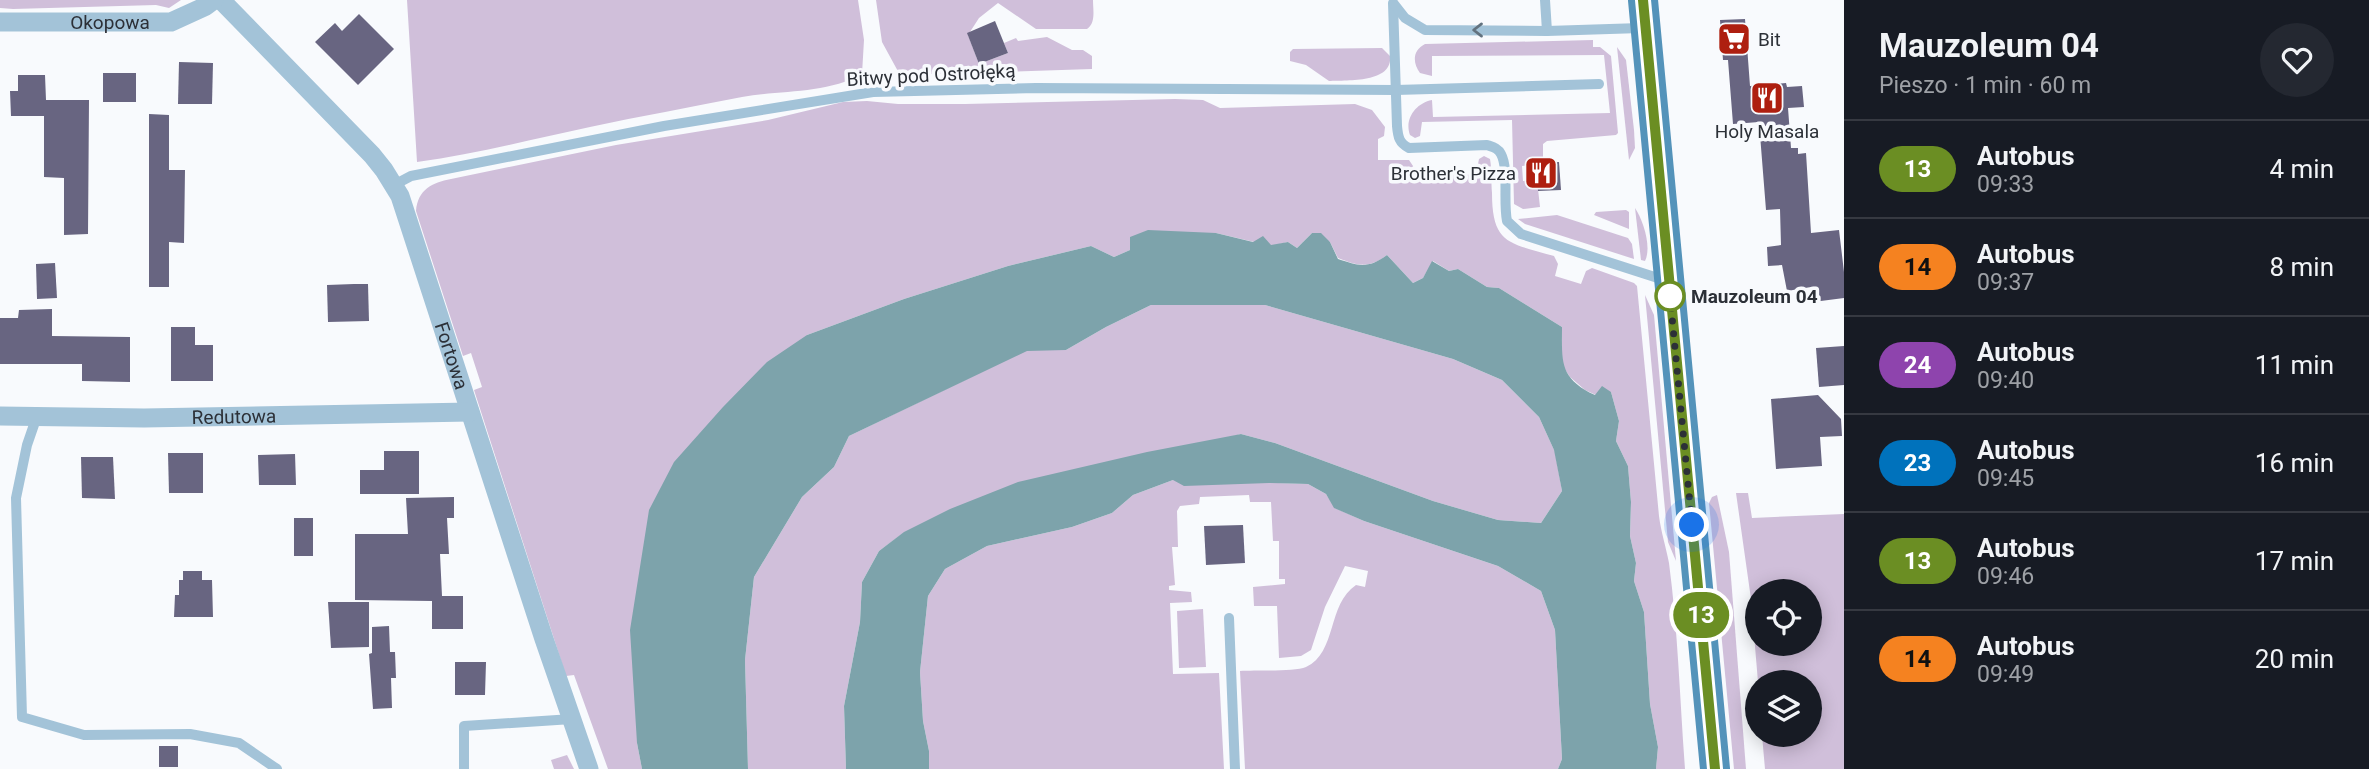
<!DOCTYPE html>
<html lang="pl">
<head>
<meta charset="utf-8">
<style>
  body { margin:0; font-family:Roboto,sans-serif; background:#242831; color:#f1f3f6; height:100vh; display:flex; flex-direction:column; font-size:26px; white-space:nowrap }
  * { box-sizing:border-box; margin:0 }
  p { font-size:23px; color:#9ea1a6 }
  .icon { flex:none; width:38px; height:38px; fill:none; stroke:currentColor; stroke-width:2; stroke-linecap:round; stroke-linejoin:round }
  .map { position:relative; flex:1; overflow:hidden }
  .sheet { display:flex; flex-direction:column; background:#171b24; width:525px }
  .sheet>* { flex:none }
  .badge { padding:0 14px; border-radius:23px; font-size:24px; line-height:46px }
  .tools { position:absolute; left:1745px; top:579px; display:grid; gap:14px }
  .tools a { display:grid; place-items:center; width:77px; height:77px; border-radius:50%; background:#171b24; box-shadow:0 4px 18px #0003; font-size:35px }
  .you { position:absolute; width:35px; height:35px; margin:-18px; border:5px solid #fff; border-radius:50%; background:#1a73e8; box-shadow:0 0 0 10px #1a73e833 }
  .map>.badge { position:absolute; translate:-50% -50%; box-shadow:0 0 0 4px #fff }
  .round { display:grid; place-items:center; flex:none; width:74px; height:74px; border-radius:37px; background:#242831 }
  .overview { display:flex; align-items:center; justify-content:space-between; height:119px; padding:0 35px }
  h1 { font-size:33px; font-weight:700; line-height:52px }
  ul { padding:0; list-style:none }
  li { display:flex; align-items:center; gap:21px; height:98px; padding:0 35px; border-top:2px solid #363941 }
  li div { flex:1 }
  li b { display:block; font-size:26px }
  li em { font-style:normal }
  li .badge { min-width:77px; font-weight:700; text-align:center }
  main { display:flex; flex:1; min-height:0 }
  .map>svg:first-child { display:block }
</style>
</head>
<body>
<main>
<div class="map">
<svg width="1844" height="769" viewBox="0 0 1844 769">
  <rect width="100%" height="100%" fill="#f8fafd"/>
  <g fill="#d0bfda" fill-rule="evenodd">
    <path d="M 0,0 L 181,0 L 169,8 L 156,5 L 13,9 L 0,8 Z"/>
    <path d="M 407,0 L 858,0 L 864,40 L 862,74 C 827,94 781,90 742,97 C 692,107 641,116 590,127 C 533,139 476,154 417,162 Z"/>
    <path d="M 876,0 L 1093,0 C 1093,10 1096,23 1087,29 L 1036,29 L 998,3 L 979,18 L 968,35 L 979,64 L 1008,53 L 1004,43 L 1016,38 L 1018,41 L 1047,37 L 1072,50 L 1083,50 L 1092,56 L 1092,69 L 900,75 L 882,42 Z"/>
    <path d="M 1593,40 L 1593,47 L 1600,47 L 1611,56 L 1618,133 L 1616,135 L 1547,141 L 1543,144 L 1543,163 L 1522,166 L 1523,181 L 1537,180 L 1540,207 L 1523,209 L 1514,204 L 1512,120 L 1422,122 L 1420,136 L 1415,138 L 1410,135 C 1404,119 1416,103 1432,100 L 1433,117 L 1610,113 L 1604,55 L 1432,56 L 1432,76 L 1420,73 C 1412,62 1413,50 1425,44 Z"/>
    <path d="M 1617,47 L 1626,60 L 1634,130 L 1635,148 L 1629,160 Z"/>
    <path d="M 1382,48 L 1390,56 C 1393,83 1348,80 1329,81 L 1306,65 L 1290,61 L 1290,52 L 1293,49 Z"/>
    <path d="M 1175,99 L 1203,100 L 1220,108 L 1355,104 L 1372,110 L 1385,127 L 1384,136 L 1378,139 L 1378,160 L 1409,160 L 1413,166 L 1414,178 L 1476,174 L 1479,159 L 1484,156 L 1490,159 C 1492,170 1491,182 1492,193 C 1492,245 1510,243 1554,256 L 1558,264 L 1555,276 L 1581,284 L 1586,271 L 1592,268 L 1634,283 L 1637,286 L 1659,516 C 1661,532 1666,547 1669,563 C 1678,631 1680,701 1685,769 L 1656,769 L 1658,747 L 1650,704 L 1644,612 L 1634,581 L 1636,563 L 1630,536 L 1631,502 L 1628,466 L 1616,441 L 1619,421 L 1611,392 L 1596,395 L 1585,390 L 1570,377 L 1562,365 L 1562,327 L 1499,288 L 1487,287 L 1458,269 L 1449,271 L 1433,261 L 1423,278 L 1413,283 L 1387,255 C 1368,269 1359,266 1338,258 L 1330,242 L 1312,233 L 1297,248 L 1288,242 L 1271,246 L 1216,233 L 1130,250 L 1114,257 L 1091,246 L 1008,266 L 904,299 L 807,335 L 637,743 L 642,769 L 608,769 L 574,675 L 566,676 L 474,390 L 482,387 L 471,353 L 463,356 L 416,211 C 418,189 432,183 451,179 L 616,145 L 768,120 L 843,102 L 867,101 L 898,104 L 965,104 Z"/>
    <path d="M 1635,208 C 1643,220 1652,247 1645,261 L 1641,260 Z"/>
    <path d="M 1626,210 L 1629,212 L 1629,229 L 1594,215 L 1596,212 Z"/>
    <path d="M 1557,215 L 1628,238 L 1632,244 L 1634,259 L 1525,224 L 1518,219 Z"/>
    <path d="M 1645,295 L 1654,315 L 1676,561 L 1668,542 Z"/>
    <path d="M 1151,305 L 1265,305 L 1453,359 L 1502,380 L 1539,417 L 1555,452 L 1562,491 L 1541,523 L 1498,520 L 1433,501 L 1275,443 L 1241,434 L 902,534 L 879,551 L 862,582 L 860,622 L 844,706 L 846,769 L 748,769 L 745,660 L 754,577 L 802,497 L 834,467 L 849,436 L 1027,350 L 1066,350 L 1106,327 Z"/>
    <path d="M 1173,480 L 1308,484 L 1326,494 L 1335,508 L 1364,521 L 1498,566 L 1541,591 L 1555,630 L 1562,759 L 1558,769 L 1245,769 L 1240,671 C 1255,670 1294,672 1306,667 C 1337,653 1327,604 1356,585 L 1365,587 L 1368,571 L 1345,566 L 1325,607 L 1311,650 L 1301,656 L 1279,658 L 1277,606 L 1254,606 L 1253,587 L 1285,584 L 1285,579 L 1279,579 L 1279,541 L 1273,541 L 1271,502 L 1250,502 L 1249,495 L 1200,497 L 1199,504 L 1180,506 L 1177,511 L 1178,547 L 1172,547 L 1175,585 L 1169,586 L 1169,590 L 1191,592 L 1192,602 L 1170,603 L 1173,674 L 1219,673 L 1224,769 L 929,769 L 929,751 L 923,721 L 920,672 L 928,596 L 945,569 L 987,546 L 1072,527 L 1112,513 L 1133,495 Z"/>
    <path d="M 1736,493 L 1748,493 L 1752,518 L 1844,514 L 1844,769 L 1765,769 L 1762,735 L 1810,735 L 1810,682 L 1758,682 L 1751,599 ZM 1757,592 L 1810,592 L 1810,644 L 1757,644 Z"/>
    <path d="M 1717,495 L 1729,552 L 1746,769 L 1734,769 L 1709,503 L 1712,497 Z"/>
    <path d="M 1203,609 L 1206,667 L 1179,668 L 1177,611 Z"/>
    <path d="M 567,755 L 574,769 L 554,769 L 551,760 Z"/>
  </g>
  <path fill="#7da3ab" d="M 1148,230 L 1216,233 L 1253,242 L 1263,236 L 1271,245 L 1288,242 L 1297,248 L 1312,233 L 1321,233 L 1330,242 L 1338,259 C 1359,266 1368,269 1387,255 L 1413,283 L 1423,278 L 1432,261 L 1449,271 L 1458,269 L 1487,287 L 1499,288 L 1562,327 C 1562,362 1559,378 1595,395 L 1602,386 L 1611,392 L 1619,421 L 1616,441 L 1628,466 L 1631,502 L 1630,536 L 1636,563 L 1634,581 L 1644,612 L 1650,704 L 1658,747 L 1656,769 L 1558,769 L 1562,759 L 1555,630 L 1541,591 L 1498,566 L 1364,521 L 1334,508 L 1326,494 L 1308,484 L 1269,483 L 1184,486 L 1173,480 L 1133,495 L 1112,513 L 1072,527 L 987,546 L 945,569 L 928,596 L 920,672 L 923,721 L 929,751 L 929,769 L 846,769 L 844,706 L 860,622 L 862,582 L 879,551 L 904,532 L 950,509 L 1018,482 L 1147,452 L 1241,434 L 1275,443 L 1433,501 L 1498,520 L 1541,523 L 1562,491 L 1554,450 L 1539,417 L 1502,380 L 1453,359 L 1265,305 L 1151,305 L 1106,327 L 1066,350 L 1027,351 L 849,436 L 834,467 L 802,497 L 754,577 L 745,660 L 748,769 L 642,769 L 637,743 L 630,630 L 649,510 L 674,462 L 723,407 L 767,362 L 807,335 L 904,299 L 1008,266 L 1091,246 L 1114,257 L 1130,250 L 1130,237 Z"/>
  <g fill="#686581">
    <path d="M 359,14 L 394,49 L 358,85 L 315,42 L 335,23 L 342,31 Z"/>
    <path d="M 1745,19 L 1750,86 L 1786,83 L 1787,87 L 1802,86 L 1804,107 L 1788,108 L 1791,148 L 1798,148 L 1798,154 L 1806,153 L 1811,233 L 1839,230 L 1844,272 L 1844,298 L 1813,302 L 1811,287 L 1787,291 L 1782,265 L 1768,266 L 1767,247 L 1781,245 L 1780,209 L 1766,210 L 1759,122 L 1733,124 L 1728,60 L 1723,60 L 1720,20 Z"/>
    <path d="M 995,21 L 1008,53 L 979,64 L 967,33 Z"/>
    <path d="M 179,62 L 213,63 L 212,104 L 178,104 Z"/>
    <rect x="103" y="73" width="33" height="29"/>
    <path d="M 18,75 L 45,75 L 46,100 L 89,100 L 88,234 L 64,235 L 64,178 L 44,177 L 44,116 L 11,116 L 10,91 L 18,91 Z"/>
    <path d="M 149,114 L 169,115 L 169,170 L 185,170 L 184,243 L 169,242 L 169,287 L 149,287 Z"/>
    <path d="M 1559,162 L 1561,190 L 1538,191 L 1536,164 Z"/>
    <path d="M 55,263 L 57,298 L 37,299 L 36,264 Z"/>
    <path d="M 354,284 L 368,284 L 369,321 L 328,322 L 327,285 Z"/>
    <path d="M 52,309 L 52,336 L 130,337 L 130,382 L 82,381 L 82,364 L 0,364 L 0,318 L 18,318 L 19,310 Z"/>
    <path d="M 171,327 L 195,327 L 195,345 L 213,345 L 213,381 L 171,381 Z"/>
    <path d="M 1844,346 L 1844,385 L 1819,387 L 1816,348 Z"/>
    <path d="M 1818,395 L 1841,419 L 1842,436 L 1820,437 L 1822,466 L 1776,469 L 1771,399 Z"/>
    <path d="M 384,451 L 419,451 L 419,494 L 360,494 L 360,470 L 384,470 Z"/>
    <path d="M 168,453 L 203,453 L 203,493 L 169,493 Z"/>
    <path d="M 295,454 L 296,485 L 259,485 L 258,455 Z"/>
    <path d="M 81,457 L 113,457 L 115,499 L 82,498 Z"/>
    <path d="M 454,497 L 454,518 L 447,518 L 449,554 L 440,554 L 442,596 L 463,596 L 463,629 L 432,629 L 432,601 L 355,600 L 355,534 L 408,534 L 406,498 Z"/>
    <rect x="294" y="518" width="19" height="38"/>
    <path d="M 1243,525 L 1245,563 L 1206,565 L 1204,526 Z"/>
    <path d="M 183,571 L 202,571 L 202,580 L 212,580 L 213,617 L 174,617 L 175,595 L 179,595 L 179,580 L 183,580 Z"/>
    <path d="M 328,602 L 369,602 L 369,647 L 331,648 Z"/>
    <path d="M 389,626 L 390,652 L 395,652 L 396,678 L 391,678 L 392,708 L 373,709 L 369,654 L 372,653 L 372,627 Z"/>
    <path d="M 455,662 L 486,662 L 485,695 L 455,695 Z"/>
    <rect x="159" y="746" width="19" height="21"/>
  </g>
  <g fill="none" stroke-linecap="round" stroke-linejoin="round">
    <g stroke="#a3c3d8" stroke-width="10">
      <path d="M 1545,0 L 1547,31"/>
      <path d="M 1393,3 L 1397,126 C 1398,137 1399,143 1409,148 L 1487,145 C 1493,147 1498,148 1501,154 C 1509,169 1503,202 1507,221 L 1521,234 L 1664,280"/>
      <path d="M 1394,4 L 1405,18 L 1425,30 L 1547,31 L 1641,28"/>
      <path d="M 394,185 L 411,176 L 664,126 L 873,92 L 1036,88 L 1396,90 L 1599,84"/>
      <path d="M 37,416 L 27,445 L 16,498 L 22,717 L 84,735 L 190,734 L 239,743 L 277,769"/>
      <path d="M 1229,618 L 1235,769"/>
      <path d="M 464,769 L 464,726 L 572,719"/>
    </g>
    <g stroke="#a3c3d8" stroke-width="19">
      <path id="s1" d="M 221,0 L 372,155 L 384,170 L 400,196 L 544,639 L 589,769"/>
      <path id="s2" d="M 0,22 L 171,22 L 206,6 L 214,0"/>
      <path id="s3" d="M 0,416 L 144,418 L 470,412"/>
    </g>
    <path stroke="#5493ba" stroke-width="30" d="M 1643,0 L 1715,769"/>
  </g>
  <defs><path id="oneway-chevron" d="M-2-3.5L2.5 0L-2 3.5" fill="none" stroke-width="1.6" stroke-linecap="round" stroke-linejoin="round" transform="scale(1.75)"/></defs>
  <use stroke="#62727f" href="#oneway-chevron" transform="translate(1478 30) rotate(-180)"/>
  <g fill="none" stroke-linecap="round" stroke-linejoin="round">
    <defs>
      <path id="line" d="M 1643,0 L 1715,769"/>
    </defs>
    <use href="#line" stroke="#fff" stroke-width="16"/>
    <use href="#line" stroke="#6b8e23" stroke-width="10"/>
    <path stroke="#2c3037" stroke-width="7" stroke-dasharray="0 12.6" d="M 1670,296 L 1692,525"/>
  </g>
  <defs>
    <symbol id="supermarket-square" viewBox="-11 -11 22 22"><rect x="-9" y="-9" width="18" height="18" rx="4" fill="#ae1f10" stroke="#f8fafd"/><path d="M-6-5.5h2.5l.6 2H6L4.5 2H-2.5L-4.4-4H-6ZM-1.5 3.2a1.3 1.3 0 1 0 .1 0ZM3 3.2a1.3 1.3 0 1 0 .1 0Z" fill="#fff"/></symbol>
    <symbol id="restaurant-square" viewBox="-11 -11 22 22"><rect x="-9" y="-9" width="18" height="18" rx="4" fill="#ae1f10" stroke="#f8fafd"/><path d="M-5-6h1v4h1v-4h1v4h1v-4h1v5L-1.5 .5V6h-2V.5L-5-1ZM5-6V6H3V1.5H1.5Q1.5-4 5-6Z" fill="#fff"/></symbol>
  </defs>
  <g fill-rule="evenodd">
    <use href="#supermarket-square" x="1715" y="20" width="38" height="38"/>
    <use href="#restaurant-square" x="1748" y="79" width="38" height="38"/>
    <use href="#restaurant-square" x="1522" y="154" width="38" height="38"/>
  </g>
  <circle fill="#fff" stroke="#6b8e23" stroke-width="3.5" cx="1670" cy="296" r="14"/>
  <g text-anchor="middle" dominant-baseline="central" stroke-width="7" stroke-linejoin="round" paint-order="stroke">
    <g font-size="19" fill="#2c3037" stroke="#f8fafd">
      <text stroke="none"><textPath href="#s2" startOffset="110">Okopowa</textPath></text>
      <text transform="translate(931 75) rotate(-3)">Bitwy pod Ostrołęką</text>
      <text stroke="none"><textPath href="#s1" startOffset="434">Fortowa</textPath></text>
      <text stroke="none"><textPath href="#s3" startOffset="234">Redutowa</textPath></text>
    </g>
    <g font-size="19" fill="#2c3037" stroke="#f8fafd" text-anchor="start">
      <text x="1758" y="39">Bit</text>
      <text x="1767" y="131" text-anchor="middle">Holy Masala</text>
      <text x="1516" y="173" text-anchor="end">Brother's Pizza</text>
    </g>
    <g font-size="19" font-weight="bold" fill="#2c3037" stroke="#f8fafd" text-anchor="start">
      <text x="1691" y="296">Mauzoleum 04</text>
    </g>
  </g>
</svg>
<div class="tools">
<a><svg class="icon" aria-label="locate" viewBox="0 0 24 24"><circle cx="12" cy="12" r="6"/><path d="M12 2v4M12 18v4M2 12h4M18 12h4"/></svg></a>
<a><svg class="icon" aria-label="layers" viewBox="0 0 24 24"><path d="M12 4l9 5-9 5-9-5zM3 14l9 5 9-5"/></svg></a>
</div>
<div class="you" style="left:1692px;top:525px"></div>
<b class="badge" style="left:1701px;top:615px;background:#6b8e23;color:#fff">13</b>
</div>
<section class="sheet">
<div class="overview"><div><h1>Mauzoleum 04</h1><p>Pieszo · 1 min · 60 m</p></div><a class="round"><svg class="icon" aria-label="heart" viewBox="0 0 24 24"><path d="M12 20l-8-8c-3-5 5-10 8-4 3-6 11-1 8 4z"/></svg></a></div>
<ul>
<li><span class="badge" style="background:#6b8e23;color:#fff">13</span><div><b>Autobus</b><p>09:33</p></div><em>4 min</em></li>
<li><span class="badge" style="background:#f58220;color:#111">14</span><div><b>Autobus</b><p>09:37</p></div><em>8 min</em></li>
<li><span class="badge" style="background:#8e44ad;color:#fff">24</span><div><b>Autobus</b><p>09:40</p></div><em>11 min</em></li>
<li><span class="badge" style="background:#0072bc;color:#fff">23</span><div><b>Autobus</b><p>09:45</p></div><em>16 min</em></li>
<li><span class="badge" style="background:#6b8e23;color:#fff">13</span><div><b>Autobus</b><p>09:46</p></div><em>17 min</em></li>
<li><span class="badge" style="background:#f58220;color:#111">14</span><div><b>Autobus</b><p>09:49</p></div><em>20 min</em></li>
</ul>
</section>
</main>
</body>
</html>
